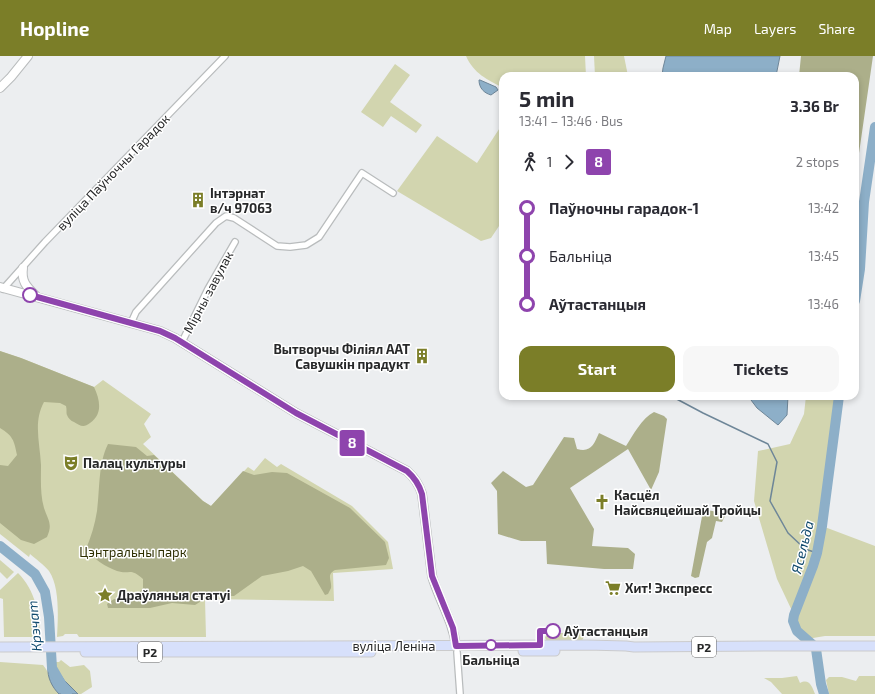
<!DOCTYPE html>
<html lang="en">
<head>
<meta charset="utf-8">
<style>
  body { margin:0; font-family:"Exo 2",sans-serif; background:#f7f7f7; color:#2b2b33; height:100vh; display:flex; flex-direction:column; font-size:15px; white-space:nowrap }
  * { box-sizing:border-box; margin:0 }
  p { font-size:13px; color:#7c7c81 }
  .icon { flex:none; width:22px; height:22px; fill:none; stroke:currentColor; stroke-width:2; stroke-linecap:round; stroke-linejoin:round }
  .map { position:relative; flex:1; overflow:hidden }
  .panel { position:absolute; left:499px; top:16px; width:360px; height:328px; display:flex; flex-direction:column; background:#fff; border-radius:12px; box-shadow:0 2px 6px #0003 }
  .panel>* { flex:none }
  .badge { padding:0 8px; border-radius:3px; font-size:14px; line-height:26px }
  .map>.badge { position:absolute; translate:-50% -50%; box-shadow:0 0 0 2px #fff }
  .legs { display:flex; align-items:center; gap:6px; height:44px; padding:0 20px; font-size:13px }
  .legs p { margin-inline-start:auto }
  .headline { display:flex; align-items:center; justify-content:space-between; height:68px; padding:0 20px }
  h1 { font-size:22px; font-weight:700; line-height:30px }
  .cta { display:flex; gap:8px; margin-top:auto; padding:8px 20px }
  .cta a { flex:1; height:46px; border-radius:12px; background:#7b7e28; color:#fff; font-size:16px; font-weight:700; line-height:46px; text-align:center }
  .cta a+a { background:#f7f7f7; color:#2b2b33 }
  ul { padding:0 20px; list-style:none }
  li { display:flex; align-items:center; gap:14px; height:48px; font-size:15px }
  li i { display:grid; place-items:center; width:6px; height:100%; margin:0 5px; background:currentColor }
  li i::after { content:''; width:10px; height:10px; margin:-5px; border:3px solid; border-radius:50%; background:#fff }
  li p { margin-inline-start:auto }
  li:first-child i { background:linear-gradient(#0000 50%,currentColor 0) }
  li:last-child i { background:linear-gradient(currentColor 50%,#0000 0) }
  header { display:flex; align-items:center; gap:24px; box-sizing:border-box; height:56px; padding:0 20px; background:#7b7e28; color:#fff }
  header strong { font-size:19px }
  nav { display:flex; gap:22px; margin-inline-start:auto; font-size:14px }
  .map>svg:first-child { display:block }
</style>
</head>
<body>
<header>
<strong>Hopline</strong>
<nav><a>Map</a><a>Layers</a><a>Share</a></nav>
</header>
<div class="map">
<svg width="875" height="638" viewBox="0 0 875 638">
  <rect width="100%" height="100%" fill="#eceef0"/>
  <g fill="#d2d5af">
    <path d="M 466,0 L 585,0 L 586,20 L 503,20 L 503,32 C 487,23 474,18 466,0 Z"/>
    <path d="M 594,0 L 624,0 L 628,20 L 595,20 Z"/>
    <path d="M 395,8 L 410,19 L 390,46 L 422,69 L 416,77 L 391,60 L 383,71 L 361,56 Z"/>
    <path d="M 503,67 L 503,164 L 491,182 L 481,185 L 397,135 L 437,80 L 477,107 Z"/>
    <path d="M 855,145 L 864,146 L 860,213 L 855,245 Z"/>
    <path d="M 0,295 L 21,302 L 94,331 L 103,324 L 151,358 L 144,368 L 151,381 L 143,388 L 203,445 L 211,450 L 248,411 L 254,415 L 265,402 L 277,411 L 281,408 L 352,450 L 388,486 L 393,513 L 333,517 L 334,545 L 205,543 L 206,581 L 79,581 L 77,578 L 65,578 L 63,580 L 57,581 C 58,562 60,531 49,515 C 44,509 36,503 30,498 L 29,501 L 0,478 Z"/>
    <path d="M 806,340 L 839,340 L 822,470 L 875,490 L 875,580 L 825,580 L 807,583 C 798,577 793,570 794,559 L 777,523 L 754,445 L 758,395 L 790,388 L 804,358 Z"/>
    <path d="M 0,504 L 14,516 L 7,523 L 0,516 Z"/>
    <path d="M 18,517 C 35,534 40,558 40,581 L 4,581 L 3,543 L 0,542 L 0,534 Z"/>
    <path d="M 547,577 L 580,577 L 584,581 L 581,586 L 548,586 L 545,582 Z"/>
    <path d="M 61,604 L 70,611 L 84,609 L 90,615 L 92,631 L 81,638 L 78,638 C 70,631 55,617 53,606 L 59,606 Z"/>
    <path d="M 0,606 L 43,609 C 51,618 50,629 59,638 L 0,638 Z"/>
    <path d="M 797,620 L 800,627 C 809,622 812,630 815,638 L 782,638 L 771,626 L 764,622 L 782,622 Z"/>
    <path d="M 859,620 L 875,620 L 875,638 L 829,638 L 826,624 L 829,621 L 842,621 L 856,625 Z"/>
  </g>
  <g fill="#acaf8a">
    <path d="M 801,0 L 873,0 L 857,111 L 855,113 L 855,20 L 799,20 Z"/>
    <path d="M 0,295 L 21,302 L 94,331 C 100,344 103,358 90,367 C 84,372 80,370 74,366 C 71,365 68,362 67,359 C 66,357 67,353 66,350 L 60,347 L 44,346 C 33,366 40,387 41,409 C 41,423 40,438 44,452 C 48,464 53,468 47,481 L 34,488 L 21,484 L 0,467 L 0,409 L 8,410 L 17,399 C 14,384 13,380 0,372 Z"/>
    <path d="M 654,356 L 664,360 L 667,363 L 659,416 L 651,434 L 628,393 L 570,432 L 594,473 L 592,490 L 628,492 L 635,498 L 633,513 L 604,513 L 547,508 L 546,485 L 521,485 L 498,478 L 497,435 L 491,427 L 503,415 L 526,431 L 533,429 L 564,381 L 574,382 L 577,393 C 591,397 594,388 599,377 L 626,390 C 633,379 642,362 654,356 Z"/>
    <path d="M 108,388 L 136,391 L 147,400 L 154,399 L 203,445 L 211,450 L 243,415 L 254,419 L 272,416 L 287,417 L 350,452 L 385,486 L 389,502 L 386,509 L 335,514 C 326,519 332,524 331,532 C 330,534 329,536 328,538 L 325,539 L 311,515 L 303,510 L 288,515 L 262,520 L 234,540 L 206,540 L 203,544 L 195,549 L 172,547 L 150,552 L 108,552 L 107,548 C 115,540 126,541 137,539 L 143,532 L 143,523 C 130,511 130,519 117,515 C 106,511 93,503 86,493 C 91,481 95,468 97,455 C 100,433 98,408 108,388 Z"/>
    <path d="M 707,454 L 723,457 L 725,460 L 722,466 L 716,465 L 712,482 L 707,486 L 699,521 L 695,522 L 691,520 L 703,455 Z"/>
  </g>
  <g fill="#8dafc8" stroke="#6e8698">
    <path d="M 666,0 L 780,0 L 776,20 L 662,20 L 663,12 Z"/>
    <path d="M 479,24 L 480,24 L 496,31 L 498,34 L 491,39 C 484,37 479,32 479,24 Z"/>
    <path d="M 748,340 L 788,340 L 787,359 L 778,369 L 757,352 Z"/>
    <path d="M 50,609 L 54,609 L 64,624 L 78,638 L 59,638 C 52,631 47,621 48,611 Z"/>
  </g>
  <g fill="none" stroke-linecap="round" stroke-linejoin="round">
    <g stroke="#6e8698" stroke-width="1.5">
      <path d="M 855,145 L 864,146"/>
      <path d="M 671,340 L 703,357 L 768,388 L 777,406 L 770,445 L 788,477 L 805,493 L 817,497"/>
    </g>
    <g stroke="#8dafc8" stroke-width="10">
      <path d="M 855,245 L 860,213 L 864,146 L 875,71"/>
      <path d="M 0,490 L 35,518 L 45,536 L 49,561 L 52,612 L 67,638"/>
      <path d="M 824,638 L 821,628 L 816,593 L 813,589 L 797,575 L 793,565 L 794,559 L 813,510 L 817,497 L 822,470 L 839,340"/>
    </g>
    <defs>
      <g id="street">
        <path d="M 3,233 L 45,186 L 225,0"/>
        <path d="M 131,267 L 136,256 L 216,167 L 226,160 L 234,162 L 277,190 L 290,191 L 306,189 L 319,181 L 362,117 L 393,137"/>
        <path d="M 182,286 L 208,233 L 235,186"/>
        <path d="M 457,596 L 460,638"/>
      </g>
      <g id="secondary">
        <path d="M 0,32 L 11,21 L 28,0"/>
        <path d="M 23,212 C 21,226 27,231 36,240"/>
        <path d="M 0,231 L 160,275 L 175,282 L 296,357 L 407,415 C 415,422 419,428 422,438 L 432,520 C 439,544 453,565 456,590"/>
      </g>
      <g id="primary">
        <path d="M 0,591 L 587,589 L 626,590 L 634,591 L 774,590 L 875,590"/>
        <path d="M 523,595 L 555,595"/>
        <path d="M 85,596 L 371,596"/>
      </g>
    </defs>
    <use href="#street" stroke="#b9bcbd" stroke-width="8"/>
    <use href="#secondary" stroke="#b9bcbd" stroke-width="10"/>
    <use href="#primary" stroke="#cbcbcc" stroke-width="11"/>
    <use href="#street" stroke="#fff" stroke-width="5.5"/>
    <use href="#secondary" stroke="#fff" stroke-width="8"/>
    <use href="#primary" stroke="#d7e0fb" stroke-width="9"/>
  </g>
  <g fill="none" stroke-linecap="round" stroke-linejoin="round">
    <defs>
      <path id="line-1" d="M 30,239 L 160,275 L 175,282 L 296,357 L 407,415 C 415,422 419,428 422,438 L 432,520 L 453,572 L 456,590 L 540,589 L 540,575 L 553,575"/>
    </defs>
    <use href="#line-1" stroke="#fff" stroke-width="9"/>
    <use href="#line-1" stroke="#8e44ad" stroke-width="6"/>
  </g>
  <defs>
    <symbol id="building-bare" viewBox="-9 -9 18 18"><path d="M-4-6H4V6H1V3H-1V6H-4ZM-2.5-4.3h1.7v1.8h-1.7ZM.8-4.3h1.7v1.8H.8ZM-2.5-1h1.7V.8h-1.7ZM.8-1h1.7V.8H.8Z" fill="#7b7e28" stroke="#fff" stroke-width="2.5" paint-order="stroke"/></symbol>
    <symbol id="theatre-bare" viewBox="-9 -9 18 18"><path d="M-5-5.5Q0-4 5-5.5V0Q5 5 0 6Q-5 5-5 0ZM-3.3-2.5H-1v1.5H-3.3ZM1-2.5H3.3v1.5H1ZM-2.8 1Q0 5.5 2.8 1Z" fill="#7b7e28" stroke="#fff" stroke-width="2.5" paint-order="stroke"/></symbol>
    <symbol id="church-bare" viewBox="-9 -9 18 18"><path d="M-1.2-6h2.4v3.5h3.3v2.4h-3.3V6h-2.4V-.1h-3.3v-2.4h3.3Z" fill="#7b7e28" stroke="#fff" stroke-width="2.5" paint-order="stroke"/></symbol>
    <symbol id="supermarket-bare" viewBox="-9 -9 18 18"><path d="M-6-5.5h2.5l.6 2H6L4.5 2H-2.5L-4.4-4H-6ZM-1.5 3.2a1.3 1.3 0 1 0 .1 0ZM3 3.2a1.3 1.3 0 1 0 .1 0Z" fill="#7b7e28" stroke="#fff" stroke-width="2.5" paint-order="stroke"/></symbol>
    <symbol id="sight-bare" viewBox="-9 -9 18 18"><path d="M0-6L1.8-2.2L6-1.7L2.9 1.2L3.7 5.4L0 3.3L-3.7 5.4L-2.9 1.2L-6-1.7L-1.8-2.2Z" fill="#7b7e28" stroke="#fff" stroke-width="2.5" paint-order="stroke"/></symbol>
  </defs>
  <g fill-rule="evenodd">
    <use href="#building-bare" x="187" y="133" width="22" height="22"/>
    <use href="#building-bare" x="411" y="289" width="22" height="22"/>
    <use href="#theatre-bare" x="60" y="396" width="22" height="22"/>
    <use href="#church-bare" x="591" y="435" width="22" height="22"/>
    <use href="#supermarket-bare" x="602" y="521" width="22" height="22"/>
    <use href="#sight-bare" x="94" y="528" width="22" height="22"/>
  </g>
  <g fill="#fff" stroke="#8e44ad" stroke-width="2">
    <circle cx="30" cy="239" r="7"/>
    <circle cx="553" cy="575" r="7"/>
    <circle cx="491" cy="589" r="5"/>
  </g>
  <g text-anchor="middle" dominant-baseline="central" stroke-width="3" stroke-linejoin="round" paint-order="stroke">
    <g fill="#fff" stroke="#686869" stroke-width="1">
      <rect x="692" y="581" width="24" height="20" rx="3"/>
      <rect x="138" y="586" width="24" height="20" rx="3"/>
    </g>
    <g font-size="12" font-weight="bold" fill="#272829">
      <text x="704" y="591">Р2</text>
      <text x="150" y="596">Р2</text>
    </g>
    <g font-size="13" fill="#272829" stroke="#fff">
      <text transform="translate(113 116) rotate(-46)">вуліца Паўночны Гарадок</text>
      <text transform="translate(208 236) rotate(-62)">Мірны завулак</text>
      <text x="394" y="590">вуліца Леніна</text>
    </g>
    <g font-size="13" font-weight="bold" fill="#272829" stroke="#fff" text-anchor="start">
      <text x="210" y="137">Інтэрнат<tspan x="210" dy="15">в/ч 97063</tspan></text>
      <text x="410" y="293" text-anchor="end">Вытворчы Філіял ААТ<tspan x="410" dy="15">Савушкін прадукт</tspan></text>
      <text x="83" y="407">Палац культуры</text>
      <text x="614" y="439">Касцёл<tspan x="614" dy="15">Найсвяцейшай Тройцы</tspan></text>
      <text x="625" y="532">Хит! Экспресс</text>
      <text x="117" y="539">Драўляныя статуі</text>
    </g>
    <g font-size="13" fill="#2d2e00" stroke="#fff">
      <text x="133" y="496">Цэнтральны парк</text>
    </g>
    <g font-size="13" font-weight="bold" fill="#272829" stroke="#fff" text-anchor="start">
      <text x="564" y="575">Аўтастанцыя</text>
      <text x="491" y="604" text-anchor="middle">Бальніца</text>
    </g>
    <g font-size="14" font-style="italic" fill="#124b6e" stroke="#fff">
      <text transform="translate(802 491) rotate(-76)">Ясельда</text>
      <text transform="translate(34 570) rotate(-95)">Крэчат</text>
    </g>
  </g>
</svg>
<b class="badge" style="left:352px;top:387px;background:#8e44ad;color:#fff">8</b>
<section class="panel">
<div class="headline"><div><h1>5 min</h1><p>13:41 – 13:46 · Bus</p></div><b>3.36 Br</b></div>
<div class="legs"><svg class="icon" aria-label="walk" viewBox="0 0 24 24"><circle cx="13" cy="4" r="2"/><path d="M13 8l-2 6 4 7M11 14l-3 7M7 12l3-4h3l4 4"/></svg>1<svg class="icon" aria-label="forward" viewBox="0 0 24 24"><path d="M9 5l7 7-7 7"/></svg><b class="badge" style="background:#8e44ad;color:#fff">8</b><p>2 stops</p></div>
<ul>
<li><i style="color:#8e44ad"></i><b>Паўночны гарадок-1</b><p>13:42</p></li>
<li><i style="color:#8e44ad"></i><span>Бальніца</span><p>13:45</p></li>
<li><i style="color:#8e44ad"></i><b>Аўтастанцыя</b><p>13:46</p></li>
</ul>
<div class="cta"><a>Start</a><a>Tickets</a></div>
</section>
</div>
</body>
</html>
